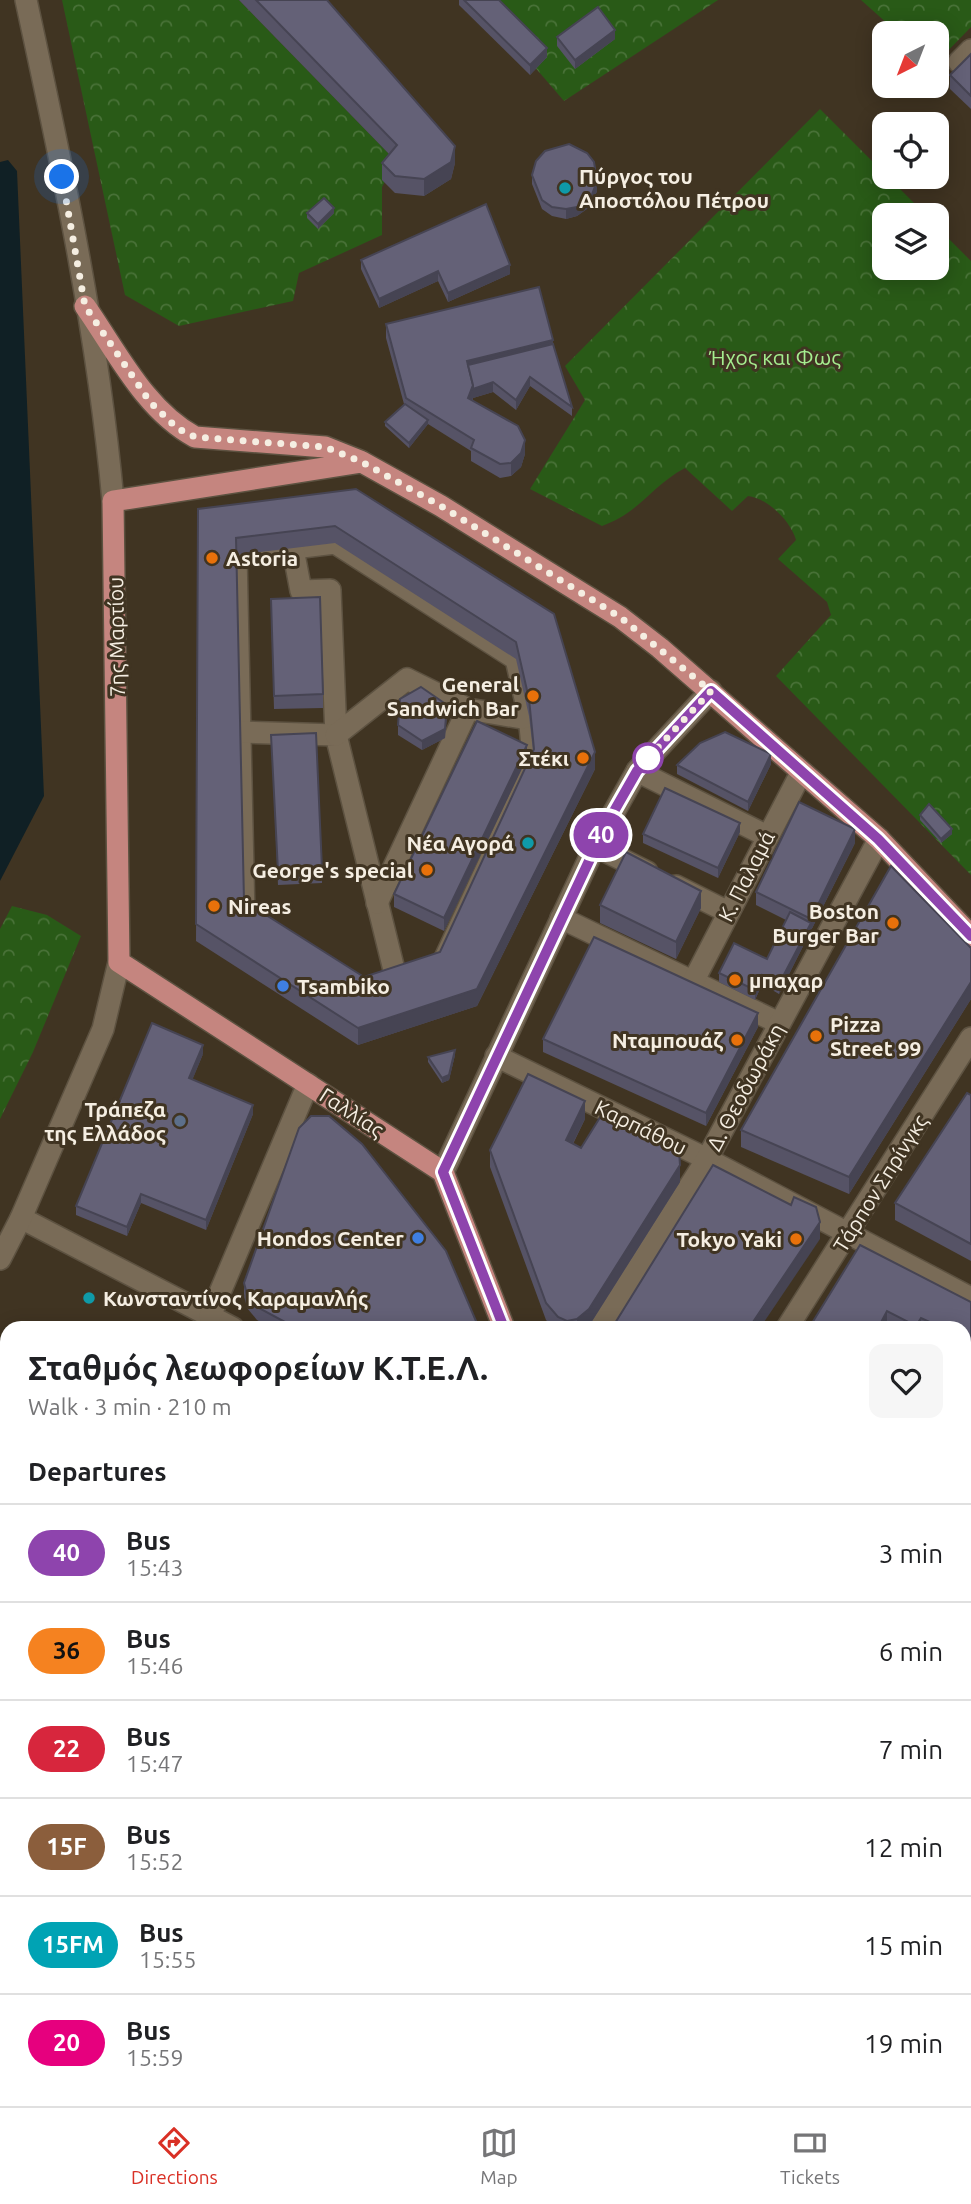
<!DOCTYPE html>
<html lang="en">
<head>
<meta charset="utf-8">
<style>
  body { margin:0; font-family:Ubuntu,sans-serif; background:#f6f6f6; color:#202124; height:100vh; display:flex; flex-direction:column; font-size:26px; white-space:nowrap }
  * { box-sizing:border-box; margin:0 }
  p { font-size:23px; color:#757577 }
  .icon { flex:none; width:38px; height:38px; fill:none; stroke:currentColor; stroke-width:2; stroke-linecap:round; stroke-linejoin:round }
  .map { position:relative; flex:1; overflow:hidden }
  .panel { position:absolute; left:0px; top:1321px; width:971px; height:786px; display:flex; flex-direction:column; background:#fff; border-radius:21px 21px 0 0; box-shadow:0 4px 18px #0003 }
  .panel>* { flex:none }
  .badge { padding:0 14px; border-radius:23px; font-size:24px; line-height:46px }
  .needle { width:46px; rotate:222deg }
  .buttons { position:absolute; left:872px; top:21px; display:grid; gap:14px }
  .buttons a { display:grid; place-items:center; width:77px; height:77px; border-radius:14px; background:#fff; box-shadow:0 4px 18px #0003; font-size:35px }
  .you { position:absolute; width:35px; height:35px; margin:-18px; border:5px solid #fff; border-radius:50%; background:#1a73e8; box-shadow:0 0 0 10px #1a73e833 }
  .map>.badge { position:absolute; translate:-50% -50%; box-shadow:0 0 0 4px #fff }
  h2 { padding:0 28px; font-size:26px; line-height:63px }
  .round { display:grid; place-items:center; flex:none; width:74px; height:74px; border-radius:14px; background:#f6f6f6 }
  .overview { display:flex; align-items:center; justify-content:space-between; height:119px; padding:0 28px }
  h1 { font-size:33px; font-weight:700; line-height:52px }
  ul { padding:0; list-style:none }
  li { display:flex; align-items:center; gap:21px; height:98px; padding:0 28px; border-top:2px solid #e0e0e0 }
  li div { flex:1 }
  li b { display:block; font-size:26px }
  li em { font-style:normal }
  li .badge { min-width:77px; font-weight:700; text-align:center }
  .tabs { display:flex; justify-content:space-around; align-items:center; height:98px; border-top:2px solid #e0e0e0; background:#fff; font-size:19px; color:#757577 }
  .tabs a { display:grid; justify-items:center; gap:4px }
  .tabs .current { color:#d93025 }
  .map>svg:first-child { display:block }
</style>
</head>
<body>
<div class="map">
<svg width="971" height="2106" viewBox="0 0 971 2106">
  <defs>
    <pattern id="park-crowns" width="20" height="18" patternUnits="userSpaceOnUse" patternTransform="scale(1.75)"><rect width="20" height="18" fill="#295a17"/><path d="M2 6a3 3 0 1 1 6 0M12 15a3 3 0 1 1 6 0" fill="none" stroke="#497238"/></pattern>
  </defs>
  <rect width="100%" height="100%" fill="#403422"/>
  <g fill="url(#park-crowns)">
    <path d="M 62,0 L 239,0 L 396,161 L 382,187 L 382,235 L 299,273 L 293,301 L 179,326 L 125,295 Z"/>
    <path d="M 477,0 L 718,0 L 564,101 Z"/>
    <path d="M 861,0 L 971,0 L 971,27 L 936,63 L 936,33 L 898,33 Z"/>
    <path d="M 820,109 L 926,215 L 884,215 L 884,268 L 936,268 L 936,226 L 971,261 L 971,875 L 776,676 L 831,615 L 827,602 L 778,559 L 796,540 C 791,521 767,498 748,496 L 732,511 L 685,468 C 651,486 641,512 602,526 L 530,489 L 585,400 L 565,366 Z"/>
    <path d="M 12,906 L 47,915 L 81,936 L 33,1052 L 0,1119 L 0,929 Z"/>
  </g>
  <path fill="#102025" d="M 8,160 L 17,171 L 44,796 L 0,881 L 0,162 Z"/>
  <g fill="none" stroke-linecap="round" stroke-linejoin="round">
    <defs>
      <g id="street">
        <path d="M 959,62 L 971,50"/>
        <path d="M 335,543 L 516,659 L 529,716 L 534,766 L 440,969 L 364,994 L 244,918 L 236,555 Z"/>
        <path d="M 293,549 L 301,591 L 330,590 L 336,735"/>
        <path d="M 240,732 L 336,735 L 397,982"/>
        <path d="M 336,735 L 407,679 L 468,709 L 522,718 L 529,716"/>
        <path d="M 637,771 L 767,836"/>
        <path d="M 595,846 L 647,872"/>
        <path d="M 676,886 L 728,912"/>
        <path d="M 377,903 L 468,709"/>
        <path d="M 561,918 L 779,1023"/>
        <path d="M 694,980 L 801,773"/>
        <path d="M 496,1056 L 707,1159 L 971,1298"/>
        <path d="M 21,1218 L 233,1328"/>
        <path d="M 210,1316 L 308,1084"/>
        <path d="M 599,1328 L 707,1159 L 879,839"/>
        <path d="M 577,2100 L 582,2106"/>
        <path d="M 47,2106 L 51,2100"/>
      </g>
      <g id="secondary">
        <path d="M 26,0 C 62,165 98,333 113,501"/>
        <path d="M 443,1172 L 595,846 L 637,771 L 711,691"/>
        <path d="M 0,1259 L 21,1218 L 103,1029 L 119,962"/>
        <path d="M 787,1328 L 971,1038"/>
        <path d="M 964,1761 L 971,1755"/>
        <path d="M 0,1868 L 7,1875"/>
        <path d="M 226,2100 L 231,2106"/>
        <path d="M 913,2100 L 916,2106"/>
        <path d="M 596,2106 L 602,2100"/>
      </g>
      <g id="primary">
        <path d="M 85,306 C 117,352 145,410 195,437 L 325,447 L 360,461"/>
        <path d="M 504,1328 L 443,1172 L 119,962 L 113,501 L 362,462 L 441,506 L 620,617 L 660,648 L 879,839 L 971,936"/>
        <path d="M 964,1568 L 971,1569"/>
      </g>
    </defs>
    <use href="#street" stroke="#5d5241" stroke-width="24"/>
    <use href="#secondary" stroke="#5d5241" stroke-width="24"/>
    <use href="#primary" stroke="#5d5241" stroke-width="24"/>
    <use href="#street" stroke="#796b57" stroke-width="21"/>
    <use href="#secondary" stroke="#796b57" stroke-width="21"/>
    <use href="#primary" stroke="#c5857f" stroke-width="21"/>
  </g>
  <g fill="#565366" fill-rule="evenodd">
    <path d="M 239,0 L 327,0 L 455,163 L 451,179 L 424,196 L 395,193 L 382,180 L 382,163 L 389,154 Z"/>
    <path d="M 459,0 L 499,0 L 547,57 L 530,75 L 459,5 Z"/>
    <path d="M 557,37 L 615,39 L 575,69 L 557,46 Z"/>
    <path d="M 971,54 L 971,109 L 950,89 L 950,75 Z"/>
    <path d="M 532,175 L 597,191 L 591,206 L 577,216 L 566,219 L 552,216 L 542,209 L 532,184 Z"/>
    <path d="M 307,213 L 334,213 L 318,229 L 307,218 Z"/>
    <path d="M 361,260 L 510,274 L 448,302 L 438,281 L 379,308 L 361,269 Z"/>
    <path d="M 386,324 L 553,344 L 572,407 L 572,416 L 530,386 L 516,410 L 493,392 L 473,398 L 473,400 L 525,454 L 521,467 L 511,476 L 500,478 L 471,461 L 471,451 L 428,424 L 409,448 L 385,426 L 385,422 L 404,404 L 386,338 Z"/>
    <path d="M 356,489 L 554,614 L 595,769 L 477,1006 L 358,1045 L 196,941 L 198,509 ZM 335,543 L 516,659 L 529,716 L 533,751 L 440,952 L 364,977 L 244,901 L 236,555 Z"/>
    <path d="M 271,613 L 323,694 L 323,708 L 274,709 Z"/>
    <path d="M 447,714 L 445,738 L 422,750 L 398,735 L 398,725 Z"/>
    <path d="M 271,735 L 322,869 L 322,883 L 278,885 Z"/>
    <path d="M 527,758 L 444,931 L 394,907 L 394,894 Z"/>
    <path d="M 771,764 L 748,811 L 677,774 L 677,765 Z"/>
    <path d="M 920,815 L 952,834 L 941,843 L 920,820 Z"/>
    <path d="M 740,832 L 718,878 L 643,843 L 643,834 Z"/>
    <path d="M 855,843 L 779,994 L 762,984 L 755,1000 L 719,982 L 719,973 L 767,959 L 786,920 L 756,905 L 756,892 Z"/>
    <path d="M 600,905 L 701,908 L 676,959 L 600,923 Z"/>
    <path d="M 971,948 L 971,999 L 849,1194 L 741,1147 L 741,1130 Z"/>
    <path d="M 758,1027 L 706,1126 L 543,1052 L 543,1039 Z"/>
    <path d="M 203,1054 L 192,1080 L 253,1114 L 206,1230 L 141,1203 L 127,1236 L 76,1215 L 76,1206 Z"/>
    <path d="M 455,1055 L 449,1080 L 442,1083 L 428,1062 L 428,1057 Z"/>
    <path d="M 971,1095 L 971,1261 L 895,1220 L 895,1203 Z"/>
    <path d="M 585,1119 L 573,1144 L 581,1148 L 680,1182 L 589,1326 L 586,1328 L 553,1328 L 546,1320 L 490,1167 L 490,1150 Z"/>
    <path d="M 860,1245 L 971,1302 L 971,1380 L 964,1399 L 964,1328 L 894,1328 L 887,1324 L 885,1328 L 809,1328 Z"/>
    <path d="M 244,1283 L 479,1328 L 271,1328 L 257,1320 L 247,1308 L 244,1296 Z"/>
    <path d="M 0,1392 L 7,1393 L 7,1490 L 0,1486 Z"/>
    <path d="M 964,1452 L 971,1452 L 971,1543 L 964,1542 Z"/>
    <path d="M 7,1724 L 7,1820 L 0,1813 L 0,1726 Z"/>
    <path d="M 971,1803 L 971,1920 L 966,1922 L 964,1918 L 964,1810 Z"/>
    <path d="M 971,2020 L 971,2101 L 964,2086 L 964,2023 Z"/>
    <path d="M 297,2100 L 564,2100 L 556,2106 L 303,2106 Z"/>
    <path d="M 676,2100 L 732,2100 L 726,2106 L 683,2106 Z"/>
  </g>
  <g fill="#464453">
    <path d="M 615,30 L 615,39 L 575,69 L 575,60 Z"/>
    <path d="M 547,48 L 547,57 L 530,75 L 530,65 Z"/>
    <path d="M 455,146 L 455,163 L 451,179 L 424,196 L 424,179 Z"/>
    <path d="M 597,181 L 597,191 L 591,206 L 577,216 L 566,219 L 566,209 Z"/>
    <path d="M 334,208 L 334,213 L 318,229 L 318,224 Z"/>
    <path d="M 510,265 L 510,274 L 448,302 L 448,293 Z"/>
    <path d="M 438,271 L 438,281 L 379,308 L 379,299 Z"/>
    <path d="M 553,340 L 553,353 L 469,374 L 467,361 Z"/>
    <path d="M 530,377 L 530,386 L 516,410 L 516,400 Z"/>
    <path d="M 493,382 L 493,392 L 473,398 L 468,411 L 468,398 L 473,385 Z"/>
    <path d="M 428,420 L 428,424 L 409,448 L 409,443 Z"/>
    <path d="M 525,440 L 525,454 L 521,467 L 511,476 L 511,463 Z"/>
    <path d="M 447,705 L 445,738 L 422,750 L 422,741 Z"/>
    <path d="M 527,745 L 527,758 L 444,931 L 444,918 Z"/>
    <path d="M 595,752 L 595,769 L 477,1006 L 358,1045 L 358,1028 L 477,989 Z"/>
    <path d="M 771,754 L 771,764 L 748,811 L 748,802 Z"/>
    <path d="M 740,823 L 740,832 L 718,878 L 718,868 Z"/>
    <path d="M 855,829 L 855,843 L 779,994 L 779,984 L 811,923 L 811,919 Z"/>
    <path d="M 952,829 L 952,834 L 941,843 L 941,839 Z"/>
    <path d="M 701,891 L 701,908 L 676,959 L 676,942 Z"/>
    <path d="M 762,975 L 762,984 L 755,1000 L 755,990 Z"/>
    <path d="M 971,982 L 971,999 L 849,1194 L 849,1177 Z"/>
    <path d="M 758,1013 L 758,1027 L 706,1126 L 706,1113 Z"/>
    <path d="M 203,1045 L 203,1054 L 189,1088 L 189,1078 Z"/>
    <path d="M 455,1050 L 455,1055 L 449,1080 L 442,1083 L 442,1078 Z"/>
    <path d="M 585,1101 L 585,1119 L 566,1157 L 566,1140 Z"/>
    <path d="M 253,1105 L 253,1114 L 206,1230 L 206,1220 Z"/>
    <path d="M 680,1165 L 680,1182 L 589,1326 L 586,1328 L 577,1328 L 577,1319 Z"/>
    <path d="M 141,1194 L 141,1203 L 127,1236 L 127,1227 Z"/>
    <path d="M 820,1222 L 820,1239 L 760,1328 L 749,1328 Z"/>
    <path d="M 887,1311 L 887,1324 L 885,1328 L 878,1328 Z"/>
    <path d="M 921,1318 L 921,1328 L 916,1328 L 916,1326 Z"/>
    <path d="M 971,1367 L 971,1380 L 964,1399 L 964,1385 Z"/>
    <path d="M 7,1679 L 7,1696 L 0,1699 L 0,1682 Z"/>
    <path d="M 971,1702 L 971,1719 L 964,1725 L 964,1708 Z"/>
    <path d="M 971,1906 L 971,1920 L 966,1922 L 966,1908 Z"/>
    <path d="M 971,2004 L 971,2018 L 964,2020 L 964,2007 Z"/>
    <path d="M 7,2092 L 7,2100 L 12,2100 L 7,2106 L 0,2106 L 0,2101 Z"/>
    <path d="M 543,2100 L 564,2100 L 556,2106 L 535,2106 Z"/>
    <path d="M 711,2100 L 732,2100 L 726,2106 L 707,2106 Z"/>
    <path d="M 885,2100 L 885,2106 L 872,2106 Z"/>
  </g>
  <g fill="#646177" stroke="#464453" stroke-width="2" fill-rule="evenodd">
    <path d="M 256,0 L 327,0 L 455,146 L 451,162 L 424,179 L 395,176 L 382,163 L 397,145 Z"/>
    <path d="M 464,0 L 499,0 L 547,48 L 530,65 Z"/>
    <path d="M 598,7 L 615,30 L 575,60 L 557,37 Z"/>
    <path d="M 971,54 L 971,96 L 950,75 Z"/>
    <path d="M 569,144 L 587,153 L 594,162 L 597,181 L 591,197 L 577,207 L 566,209 L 552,207 L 542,200 L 532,175 L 536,161 L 545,151 Z"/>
    <path d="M 324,198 L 334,208 L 318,224 L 307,213 Z"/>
    <path d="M 486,204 L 510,265 L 448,293 L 438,271 L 379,299 L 361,260 Z"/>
    <path d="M 539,287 L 553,340 L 467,361 L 473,385 L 468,398 L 518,426 L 525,440 L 521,453 L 511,463 L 500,464 L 471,448 L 474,440 L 406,398 L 386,324 Z"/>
    <path d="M 553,344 L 572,407 L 530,377 L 516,400 L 493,382 L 473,389 L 473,385 L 468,365 Z"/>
    <path d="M 405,404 L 428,420 L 409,443 L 385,422 Z"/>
    <path d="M 356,489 L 554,614 L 595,752 L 477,989 L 358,1028 L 196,924 L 198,509 ZM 335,526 L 516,642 L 529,699 L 534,749 L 440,952 L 364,977 L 244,901 L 236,538 Z"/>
    <path d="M 320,597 L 323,694 L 274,696 L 271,599 Z"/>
    <path d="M 421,687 L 447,705 L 445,729 L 422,741 L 398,725 L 400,699 Z"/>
    <path d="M 477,721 L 527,745 L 444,918 L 394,894 Z"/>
    <path d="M 725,732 L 771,754 L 748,802 L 677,765 L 700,743 Z"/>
    <path d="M 316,733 L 322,869 L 278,871 L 271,735 Z"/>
    <path d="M 665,788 L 740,823 L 718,868 L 643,834 Z"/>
    <path d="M 799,802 L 855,829 L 811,919 L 756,892 Z"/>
    <path d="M 929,804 L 952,829 L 941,839 L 920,815 Z"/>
    <path d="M 626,852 L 701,891 L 676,942 L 600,905 Z"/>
    <path d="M 891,866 L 971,948 L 971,982 L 849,1177 L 741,1130 Z"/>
    <path d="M 790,912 L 811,923 L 779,984 L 762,975 L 755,990 L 719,973 L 734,943 L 767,959 Z"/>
    <path d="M 594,937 L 758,1013 L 706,1113 L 543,1039 Z"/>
    <path d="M 152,1023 L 203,1045 L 189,1078 L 253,1105 L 206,1220 L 141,1194 L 127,1227 L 76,1206 Z"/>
    <path d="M 455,1050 L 449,1075 L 442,1078 L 428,1057 Z"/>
    <path d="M 528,1074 L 585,1101 L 566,1140 L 581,1148 L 604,1111 L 679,1151 L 680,1165 L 589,1309 L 577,1319 L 567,1321 L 558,1317 L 546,1303 L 490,1150 Z"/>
    <path d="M 967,1093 L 971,1095 L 971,1244 L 895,1203 Z"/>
    <path d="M 311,1116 L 329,1116 L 362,1144 L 446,1251 L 479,1328 L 296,1328 L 257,1307 L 247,1294 L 244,1283 L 299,1128 Z"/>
    <path d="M 713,1165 L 791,1205 L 794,1197 L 816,1207 L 820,1222 L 749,1328 L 612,1328 Z"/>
    <path d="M 860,1245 L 971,1302 L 971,1367 L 964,1385 L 964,1328 L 930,1328 L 932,1323 L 921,1318 L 916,1326 L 887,1311 L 878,1328 L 809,1328 Z"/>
    <path d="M 1,1390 L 7,1393 L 7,1473 L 0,1469 L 0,1392 Z"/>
    <path d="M 964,1452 L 971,1452 L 971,1526 L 964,1525 Z"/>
    <path d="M 0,1517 L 7,1522 L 7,1679 L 0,1682 Z"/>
    <path d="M 964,1616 L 971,1618 L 971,1702 L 964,1708 Z"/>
    <path d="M 7,1724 L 7,1803 L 0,1796 L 0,1726 Z"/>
    <path d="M 971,1803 L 971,1906 L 966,1908 L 964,1905 L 964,1810 Z"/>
    <path d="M 0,1914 L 7,1922 L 7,2092 L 0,2101 Z"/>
    <path d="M 971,1948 L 971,2004 L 964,2007 L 964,1950 Z"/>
    <path d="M 971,2020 L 971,2064 L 964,2067 L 964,2023 Z"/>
    <path d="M 971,2064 L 971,2087 L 964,2072 L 964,2067 Z"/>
    <path d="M 106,2100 L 189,2100 L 195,2106 L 100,2106 Z"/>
    <path d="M 314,2100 L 474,2100 L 480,2106 L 320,2106 Z"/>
    <path d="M 486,2100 L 543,2100 L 535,2106 L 492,2106 Z"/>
    <path d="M 627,2100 L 670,2100 L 676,2106 L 621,2106 Z"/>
    <path d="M 701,2100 L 711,2100 L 707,2105 Z"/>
    <path d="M 789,2100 L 885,2100 L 872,2106 L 785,2106 L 784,2103 Z"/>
  </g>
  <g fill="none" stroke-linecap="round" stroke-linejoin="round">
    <defs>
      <path id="line" d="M 504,1328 L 443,1172 L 605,827 L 637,771 L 711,691 L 878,839 L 971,936"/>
    </defs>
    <use href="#line" stroke="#fff" stroke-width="16"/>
    <use href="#line" stroke="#8e44ad" stroke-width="10"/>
    <path stroke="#f5eee2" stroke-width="7" stroke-dasharray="0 12.6" d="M 62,177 L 85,306 L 150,402 L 177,428 L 195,437 L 325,447 L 362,462 L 441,506 L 620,617 L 711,691 L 648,758"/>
  </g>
  <g fill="#0f9aa8" stroke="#403422" stroke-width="2.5">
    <circle cx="565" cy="188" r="7"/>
    <circle cx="528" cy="843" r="7"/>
    <circle cx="89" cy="1298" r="7"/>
  </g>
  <g fill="#e8710a" stroke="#403422" stroke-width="2.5">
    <circle cx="212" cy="558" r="7"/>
    <circle cx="533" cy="696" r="7"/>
    <circle cx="583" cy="758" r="7"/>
    <circle cx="427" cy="870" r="7"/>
    <circle cx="214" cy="906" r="7"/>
    <circle cx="893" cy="923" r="7"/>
    <circle cx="735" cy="980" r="7"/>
    <circle cx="816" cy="1036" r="7"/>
    <circle cx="737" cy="1040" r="7"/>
    <circle cx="796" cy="1239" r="7"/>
  </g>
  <circle fill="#fff" stroke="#8e44ad" stroke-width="3.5" cx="648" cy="758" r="14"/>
  <g fill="#3f7fe0" stroke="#403422" stroke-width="2.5">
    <circle cx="283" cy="986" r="7"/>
    <circle cx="418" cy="1238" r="7"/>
  </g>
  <circle fill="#5c6f8a" stroke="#403422" stroke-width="2.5" cx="180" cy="1121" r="7"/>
  <g text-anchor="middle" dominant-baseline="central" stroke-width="6" stroke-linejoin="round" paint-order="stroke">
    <g font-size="21" font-weight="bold" fill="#f5eee2" stroke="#403422" text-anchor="end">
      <text x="579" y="176" text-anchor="start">Πύργος του<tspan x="579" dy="24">Αποστόλου Πέτρου</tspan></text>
      <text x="226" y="558" text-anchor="start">Astoria</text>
      <text x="519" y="684">General<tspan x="519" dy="24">Sandwich Bar</tspan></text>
      <text x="569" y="758">Στέκι</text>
      <text x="514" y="843">Νέα Αγορά</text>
      <text x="413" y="870">George's special</text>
      <text x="228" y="906" text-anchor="start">Nireas</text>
      <text x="879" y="911">Boston<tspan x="879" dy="24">Burger Bar</tspan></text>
      <text x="749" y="980" text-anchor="start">μπαχαρ</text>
      <text x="297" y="986" text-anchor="start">Tsambiko</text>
      <text x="830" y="1024" text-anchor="start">Pizza<tspan x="830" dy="24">Street 99</tspan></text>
      <text x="723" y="1040">Νταμπουάζ</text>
      <text x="166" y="1109">Τράπεζα<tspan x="166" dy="24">της Ελλάδος</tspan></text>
      <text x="404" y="1238">Hondos Center</text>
      <text x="782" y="1239">Tokyo Yaki</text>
      <text x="103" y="1298" text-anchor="start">Κωνσταντίνος Καραμανλής</text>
    </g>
    <g font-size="21" fill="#a5ee8f" stroke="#403422">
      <text x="775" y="357">Ήχος και Φως</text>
    </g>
    <g font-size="21" fill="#f5eee2" stroke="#403422">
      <text transform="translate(116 637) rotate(-91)">7ης Μαρτίου</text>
      <text transform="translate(746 876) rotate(-63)">Κ. Παλαμά</text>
      <text transform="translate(745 1087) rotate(-62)">Δ. Θεοδωράκη</text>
      <text transform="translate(352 1112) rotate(33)">Γαλλίας</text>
      <text transform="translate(641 1127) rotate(26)">Καρπάθου</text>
      <text transform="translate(880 1183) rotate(-58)">Τάρπον Σπρίνγκς</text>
    </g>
  </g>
</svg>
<div class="buttons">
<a><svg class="needle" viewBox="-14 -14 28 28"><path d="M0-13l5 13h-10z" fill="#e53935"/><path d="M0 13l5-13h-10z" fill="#757577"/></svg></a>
<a><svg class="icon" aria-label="locate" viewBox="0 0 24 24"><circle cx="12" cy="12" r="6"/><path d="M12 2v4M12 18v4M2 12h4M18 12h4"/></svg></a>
<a><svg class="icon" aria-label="layers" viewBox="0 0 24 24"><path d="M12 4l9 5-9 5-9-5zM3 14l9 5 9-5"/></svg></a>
</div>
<div class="you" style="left:62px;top:177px"></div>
<b class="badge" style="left:601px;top:835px;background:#8e44ad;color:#fff">40</b>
<section class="panel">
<div class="overview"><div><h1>Σταθμός λεωφορείων Κ.Τ.Ε.Λ.</h1><p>Walk · 3 min · 210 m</p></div><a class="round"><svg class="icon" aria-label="heart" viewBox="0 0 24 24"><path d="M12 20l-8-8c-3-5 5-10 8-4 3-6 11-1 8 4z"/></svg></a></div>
<h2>Departures</h2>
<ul>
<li><span class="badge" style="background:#8e44ad;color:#fff">40</span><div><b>Bus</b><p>15:43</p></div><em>3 min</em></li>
<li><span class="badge" style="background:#f58220;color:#111">36</span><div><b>Bus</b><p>15:46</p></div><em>6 min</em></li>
<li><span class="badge" style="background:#d7263d;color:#fff">22</span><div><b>Bus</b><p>15:47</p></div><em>7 min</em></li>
<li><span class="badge" style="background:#8b5e3c;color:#fff">15F</span><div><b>Bus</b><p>15:52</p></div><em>12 min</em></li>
<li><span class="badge" style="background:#00a3b4;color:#fff">15FM</span><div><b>Bus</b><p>15:55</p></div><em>15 min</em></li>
<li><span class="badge" style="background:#e6007e;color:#fff">20</span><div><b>Bus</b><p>15:59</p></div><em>19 min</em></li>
</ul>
</section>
</div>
<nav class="tabs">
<a class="current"><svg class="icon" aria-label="directions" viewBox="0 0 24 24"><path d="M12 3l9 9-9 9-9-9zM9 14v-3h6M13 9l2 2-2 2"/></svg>Directions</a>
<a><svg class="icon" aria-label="map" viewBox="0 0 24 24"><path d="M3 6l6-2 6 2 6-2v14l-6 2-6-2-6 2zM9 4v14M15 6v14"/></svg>Map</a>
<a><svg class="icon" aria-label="tickets" viewBox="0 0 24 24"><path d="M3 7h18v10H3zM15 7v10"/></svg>Tickets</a>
</nav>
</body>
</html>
